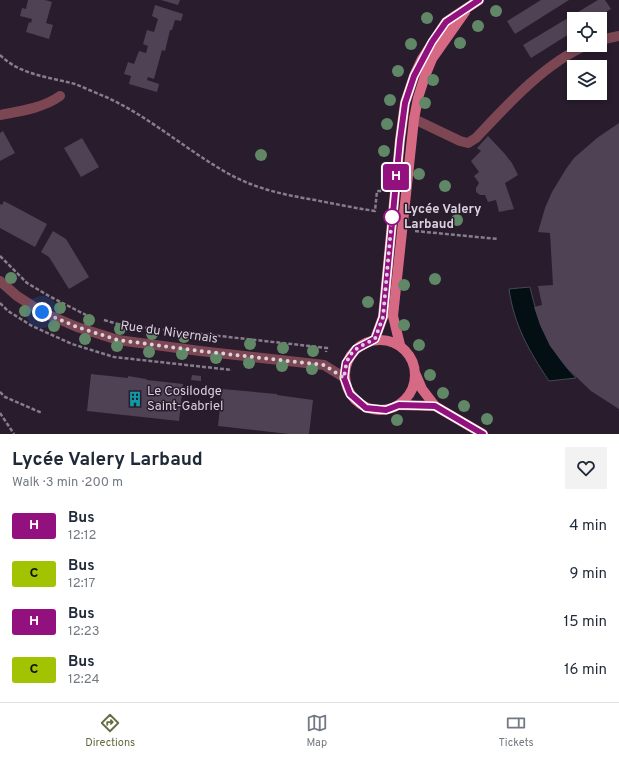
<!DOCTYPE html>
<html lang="en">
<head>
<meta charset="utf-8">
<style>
  body { margin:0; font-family:Overpass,sans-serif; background:#f2f2f3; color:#1f2937; height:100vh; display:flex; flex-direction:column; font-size:15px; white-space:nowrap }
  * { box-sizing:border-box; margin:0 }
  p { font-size:13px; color:#747a83 }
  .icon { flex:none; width:22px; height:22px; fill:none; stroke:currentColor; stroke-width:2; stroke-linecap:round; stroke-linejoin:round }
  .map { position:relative; height:434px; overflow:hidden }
  .details { display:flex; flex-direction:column; background:#fff; flex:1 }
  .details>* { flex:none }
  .badge { padding:0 8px; border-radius:3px; font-size:14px; line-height:26px }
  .controls { position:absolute; left:567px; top:12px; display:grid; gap:8px }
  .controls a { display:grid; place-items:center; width:40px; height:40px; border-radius:0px; background:#fff; box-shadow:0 2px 6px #0003; font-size:20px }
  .you { position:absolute; width:20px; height:20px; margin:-10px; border:3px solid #fff; border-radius:50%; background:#1a73e8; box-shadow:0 0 0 6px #1a73e833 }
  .map>.badge { position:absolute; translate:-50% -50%; box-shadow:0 0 0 2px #fff }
  .round { display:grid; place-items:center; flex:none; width:42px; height:42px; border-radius:0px; background:#f2f2f3 }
  .overview { display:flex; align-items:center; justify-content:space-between; height:68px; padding:0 12px }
  h1 { font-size:19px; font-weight:700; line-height:30px }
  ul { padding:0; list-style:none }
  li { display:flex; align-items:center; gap:12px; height:48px; padding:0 12px }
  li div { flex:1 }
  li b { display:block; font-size:15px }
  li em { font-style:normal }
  li .badge { min-width:44px; font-weight:700; text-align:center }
  .tabs { display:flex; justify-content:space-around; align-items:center; height:56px; border-top:1px solid #e0e1e3; background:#fff; font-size:11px; color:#747a83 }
  .tabs a { display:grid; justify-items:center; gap:2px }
  .tabs .current { color:#636d3f }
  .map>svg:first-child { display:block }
</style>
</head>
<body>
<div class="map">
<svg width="619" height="434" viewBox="0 0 619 434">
  <rect width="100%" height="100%" fill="#281c2d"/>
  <path fill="#040f14" stroke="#444950" d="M 530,287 C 539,326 549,349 576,378 L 549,381 C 529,351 514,325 509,289 Z"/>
  <g fill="#504255">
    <path d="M 28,0 L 45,0 L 52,2 L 46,23 L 53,25 L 49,39 L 26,32 L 29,22 L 31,23 L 32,19 L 20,16 L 22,8 L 26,9 Z"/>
    <path d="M 161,0 L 180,0 L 178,5 Z"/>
    <path d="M 541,0 L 569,0 L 515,34 L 507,21 Z"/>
    <path d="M 598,0 L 605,0 L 611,9 L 594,19 L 574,19 L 574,31 L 531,58 L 523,45 Z"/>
    <path d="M 155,5 L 183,14 L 181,21 L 175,20 L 172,30 L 170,30 L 165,51 L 162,50 L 154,79 L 148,77 L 147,80 L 159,84 L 157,92 L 129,84 L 131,76 L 124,74 L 128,62 L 134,64 L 139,51 L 146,53 L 148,46 L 143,44 L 147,30 L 154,32 L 158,19 L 152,16 Z"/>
    <path d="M 619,123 L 619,409 L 591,391 L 567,368 L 550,346 L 540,325 L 534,307 L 542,305 L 538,286 L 553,285 L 550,233 L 538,232 L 545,208 L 552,192 L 566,169 L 574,158 L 597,138 Z"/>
    <path d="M 3,131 L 15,153 L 0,161 L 0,133 Z"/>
    <path d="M 488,136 L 504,153 L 512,163 L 518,175 L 505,183 L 514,209 L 499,212 L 496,200 L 488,202 L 485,195 L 480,195 L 476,192 L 476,188 L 479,183 L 474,176 L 479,172 L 471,161 L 481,151 L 477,148 Z"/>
    <path d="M 82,138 L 99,167 L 81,177 L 64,148 Z"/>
    <path d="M 4,201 L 47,224 L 35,247 L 0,228 L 0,204 L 2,205 Z"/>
    <path d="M 53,231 L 66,239 L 89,277 L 69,289 L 49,257 L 41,252 Z"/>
    <path d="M 91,374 L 128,378 L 128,376 L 146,379 L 147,380 L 183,384 L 179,421 L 87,411 Z"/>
    <path d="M 192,375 L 201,376 L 201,381 L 191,380 Z"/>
    <path d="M 222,389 L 277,394 L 277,395 L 313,400 L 309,434 L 289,434 L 218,426 Z"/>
  </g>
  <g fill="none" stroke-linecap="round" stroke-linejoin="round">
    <g stroke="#877d8b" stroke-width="2.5" stroke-dasharray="4 2" stroke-linecap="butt">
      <path d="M 0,55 C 20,75 49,77 75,84 C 85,88 96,93 106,97 C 150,117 186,150 229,174 C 256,189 285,195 315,200 C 335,204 355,208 375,211 L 377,191 L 383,191"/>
      <path d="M 415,231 L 498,239"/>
      <path d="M 0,256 L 27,283 L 49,296 L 86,315"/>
      <path d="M 0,303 L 8,311 L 32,326 L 72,344 L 114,357 L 232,370"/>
      <path d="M 104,320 L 121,325 L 327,348 L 326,352"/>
      <path d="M 0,392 L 5,397 L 42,413"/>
      <path d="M 345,392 L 350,395"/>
      <path d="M 0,413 L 14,434"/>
    </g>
    <g stroke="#7c4753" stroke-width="10">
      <path d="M 600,40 L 619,36"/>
      <path d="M 0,115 C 21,111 43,108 60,96"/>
      <path d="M 414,119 L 460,141 L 468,143 L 476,138 C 507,105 545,63 587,45"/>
      <path d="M 0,281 L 17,296 L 42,312 L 77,327 L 118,340 L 200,351 L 324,365 L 345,378"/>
    </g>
    <g stroke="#d66a85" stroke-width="10">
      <path d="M 375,339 L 383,317 L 400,140 L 405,103 L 414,76 L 422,59 L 446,22 L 479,0"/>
      <circle cx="380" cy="375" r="35"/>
      <path d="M 400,345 L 393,316 L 414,119 L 418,98 L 425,76 L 432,59 L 465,12"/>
      <path d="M 416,375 L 422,389 L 435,406 L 483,434"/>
      <path d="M 399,405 L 435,406"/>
    </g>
  </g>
  <g fill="#608867">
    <circle cx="496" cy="11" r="6"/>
    <circle cx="427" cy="18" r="6"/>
    <circle cx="478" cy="26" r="6"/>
    <circle cx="460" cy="43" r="6"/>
    <circle cx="411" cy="44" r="6"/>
    <circle cx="398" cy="71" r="6"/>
    <circle cx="433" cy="80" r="6"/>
    <circle cx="390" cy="100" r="6"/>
    <circle cx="425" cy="103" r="6"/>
    <circle cx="387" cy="124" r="6"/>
    <circle cx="384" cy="151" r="6"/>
    <circle cx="261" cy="155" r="6"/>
    <circle cx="419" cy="174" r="6"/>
    <circle cx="445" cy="186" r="6"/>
    <circle cx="457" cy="220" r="6"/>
    <circle cx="11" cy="278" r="6"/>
    <circle cx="435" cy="279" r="6"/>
    <circle cx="404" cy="285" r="6"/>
    <circle cx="368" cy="302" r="6"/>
    <circle cx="60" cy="308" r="6"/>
    <circle cx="25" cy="311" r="6"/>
    <circle cx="89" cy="320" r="6"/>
    <circle cx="404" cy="325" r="6"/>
    <circle cx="54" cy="326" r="6"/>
    <circle cx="120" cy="329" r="6"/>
    <circle cx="152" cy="334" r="6"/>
    <circle cx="184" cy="337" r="6"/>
    <circle cx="85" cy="339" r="6"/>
    <circle cx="250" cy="344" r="6"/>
    <circle cx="419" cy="345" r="6"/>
    <circle cx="117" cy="346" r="6"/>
    <circle cx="283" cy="348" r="6"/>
    <circle cx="313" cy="351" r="6"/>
    <circle cx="149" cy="352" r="6"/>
    <circle cx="182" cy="354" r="6"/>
    <circle cx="216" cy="358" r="6"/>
    <circle cx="249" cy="363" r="6"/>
    <circle cx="282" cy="366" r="6"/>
    <circle cx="312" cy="369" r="6"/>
    <circle cx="430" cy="375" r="6"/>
    <circle cx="443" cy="393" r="6"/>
    <circle cx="464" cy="406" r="6"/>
    <circle cx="487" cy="419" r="6"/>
    <circle cx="397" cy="420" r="6"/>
  </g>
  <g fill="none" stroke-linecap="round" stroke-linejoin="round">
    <defs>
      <path id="line" d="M 479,0 L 446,22 L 432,42 L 414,76 L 405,103 L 400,140 L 383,317 L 375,339 L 356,349 L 346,363 L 344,378 L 350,394 L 366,408 L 386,410 L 399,405 L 435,406 L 483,434"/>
    </defs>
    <use href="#line" stroke="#fff" stroke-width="9"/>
    <use href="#line" stroke="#93117e" stroke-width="6"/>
    <path stroke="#d9d1dc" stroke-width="4" stroke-dasharray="0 7.2" d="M 42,312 L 77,327 L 118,340 L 200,351 L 324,365 L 344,378 C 347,352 352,350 375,339 L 383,317 L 392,217"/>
  </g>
  <defs>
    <symbol id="building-bare" viewBox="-9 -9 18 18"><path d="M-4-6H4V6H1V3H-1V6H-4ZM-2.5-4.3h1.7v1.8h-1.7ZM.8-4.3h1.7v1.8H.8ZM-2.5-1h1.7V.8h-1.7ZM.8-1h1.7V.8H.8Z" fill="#0f9aa8" stroke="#281c2d" stroke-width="2.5" paint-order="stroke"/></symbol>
  </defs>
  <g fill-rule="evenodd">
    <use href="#building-bare" x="124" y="388" width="22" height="22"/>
  </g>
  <circle fill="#fff" stroke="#93117e" stroke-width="2" cx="392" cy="217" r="8"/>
  <g text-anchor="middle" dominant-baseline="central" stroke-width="3" stroke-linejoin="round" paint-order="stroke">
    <g font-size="13" font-weight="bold" fill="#d9d1dc" stroke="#281c2d" text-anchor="start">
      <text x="404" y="210">Lycée Valery<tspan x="404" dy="15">Larbaud</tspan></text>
    </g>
    <g font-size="13" fill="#d9d1dc" stroke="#281c2d">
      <text transform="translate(169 333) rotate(8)">Rue du Nivernais</text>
    </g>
    <g font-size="13" fill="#d9d1dc" stroke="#281c2d" text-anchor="start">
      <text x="147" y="392">Le Cosilodge<tspan x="147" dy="15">Saint-Gabriel</tspan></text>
    </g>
  </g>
</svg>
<div class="controls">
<a><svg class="icon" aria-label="locate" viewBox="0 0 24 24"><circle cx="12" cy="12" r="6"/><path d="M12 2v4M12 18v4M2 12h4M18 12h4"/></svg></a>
<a><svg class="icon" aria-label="layers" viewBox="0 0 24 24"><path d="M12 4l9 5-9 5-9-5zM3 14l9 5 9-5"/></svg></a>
</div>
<div class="you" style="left:42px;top:312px"></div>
<b class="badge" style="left:396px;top:177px;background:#93117e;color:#fff">H</b>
</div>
<section class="details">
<div class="overview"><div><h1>Lycée Valery Larbaud</h1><p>Walk · 3 min · 200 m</p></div><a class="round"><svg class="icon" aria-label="heart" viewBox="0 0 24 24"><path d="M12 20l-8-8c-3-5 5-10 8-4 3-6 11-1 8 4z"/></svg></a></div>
<ul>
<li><span class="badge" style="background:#93117e;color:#fff">H</span><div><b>Bus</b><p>12:12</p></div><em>4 min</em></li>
<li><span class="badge" style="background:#a2c301;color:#111">C</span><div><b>Bus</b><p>12:17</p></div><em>9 min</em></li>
<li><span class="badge" style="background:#93117e;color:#fff">H</span><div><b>Bus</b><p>12:23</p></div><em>15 min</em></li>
<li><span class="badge" style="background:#a2c301;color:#111">C</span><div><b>Bus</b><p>12:24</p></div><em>16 min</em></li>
</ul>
</section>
<nav class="tabs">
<a class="current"><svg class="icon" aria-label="directions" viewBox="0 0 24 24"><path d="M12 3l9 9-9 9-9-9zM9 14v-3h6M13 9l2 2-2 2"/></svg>Directions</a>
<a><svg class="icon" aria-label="map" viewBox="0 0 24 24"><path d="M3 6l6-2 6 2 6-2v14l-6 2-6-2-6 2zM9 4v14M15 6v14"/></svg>Map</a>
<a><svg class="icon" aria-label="tickets" viewBox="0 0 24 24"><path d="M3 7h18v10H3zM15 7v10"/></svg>Tickets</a>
</nav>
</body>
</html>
